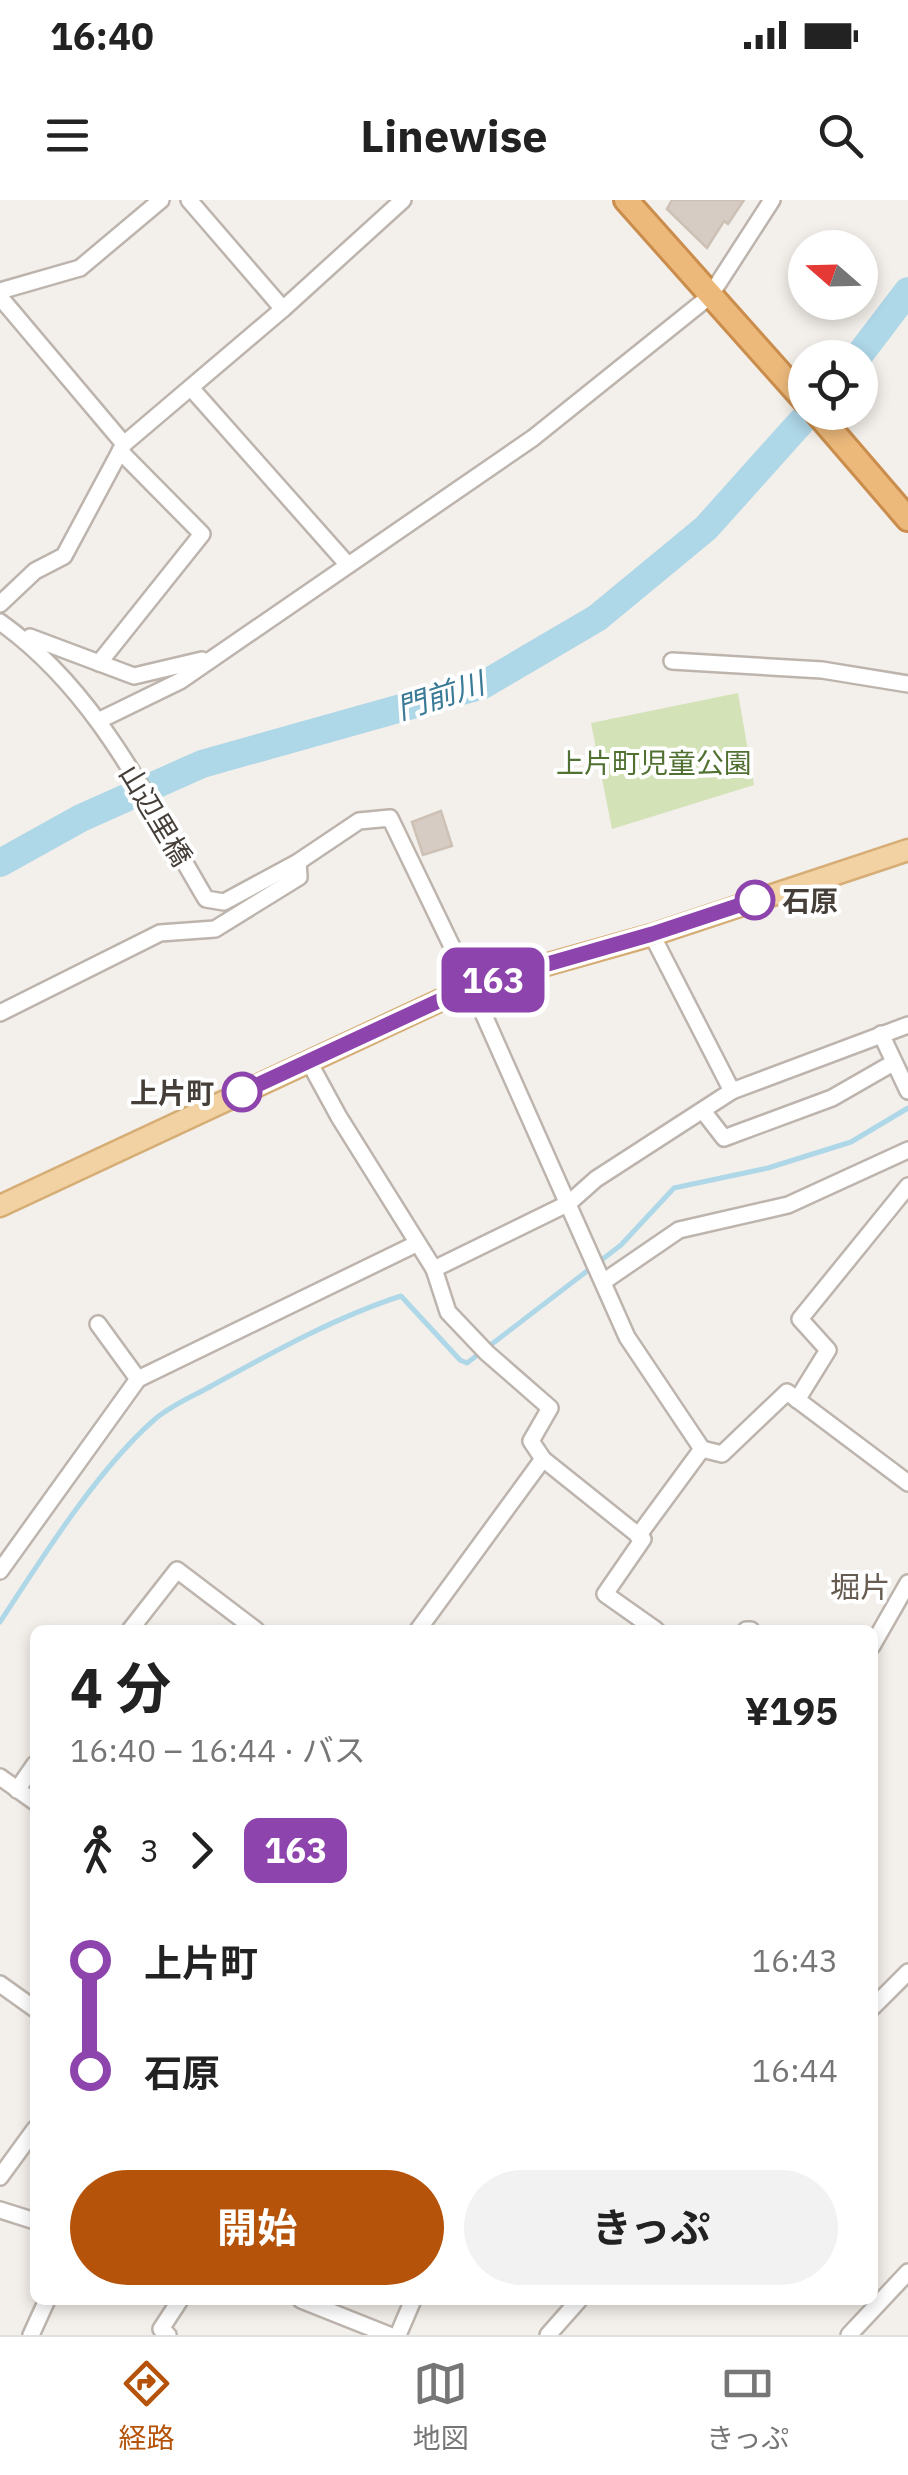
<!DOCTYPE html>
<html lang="ja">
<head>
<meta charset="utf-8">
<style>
  body { margin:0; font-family:"IBM Plex Sans","Noto Sans JP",sans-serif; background:#f2f2f2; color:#222; height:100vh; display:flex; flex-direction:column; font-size:38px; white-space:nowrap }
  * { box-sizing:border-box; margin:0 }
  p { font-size:32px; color:#767676 }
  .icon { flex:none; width:55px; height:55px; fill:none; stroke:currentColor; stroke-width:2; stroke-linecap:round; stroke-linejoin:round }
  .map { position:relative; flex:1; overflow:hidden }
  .panel { position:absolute; left:30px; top:1425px; width:848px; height:680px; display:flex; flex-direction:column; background:#fff; border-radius:15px; box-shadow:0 5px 15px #0003 }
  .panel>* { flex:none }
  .badge { padding:0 20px; border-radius:15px; font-size:35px; line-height:65px }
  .needle { width:65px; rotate:290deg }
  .controls { position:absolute; left:788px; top:30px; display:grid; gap:20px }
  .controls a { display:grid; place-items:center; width:90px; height:90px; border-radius:50%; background:#fff; box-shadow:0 5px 15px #0003; font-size:50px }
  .map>.badge { position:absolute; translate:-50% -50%; box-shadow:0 0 0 5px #fff }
  .legs { display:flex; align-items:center; gap:15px; height:110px; padding:0 40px; font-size:32px }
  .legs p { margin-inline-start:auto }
  .summary { display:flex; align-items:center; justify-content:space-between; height:170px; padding:0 40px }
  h1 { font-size:55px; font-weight:700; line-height:75px }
  .cta { display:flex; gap:20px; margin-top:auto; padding:20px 40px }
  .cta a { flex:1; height:115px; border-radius:60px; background:#b45309; color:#fff; font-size:40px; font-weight:700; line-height:115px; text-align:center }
  .cta a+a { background:#f2f2f2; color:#222 }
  ul { padding:0 40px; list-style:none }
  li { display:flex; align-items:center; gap:35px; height:110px; font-size:38px }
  li i { display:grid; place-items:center; width:15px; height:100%; margin:0 12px; background:currentColor }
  li i::after { content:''; width:25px; height:25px; margin:-12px; border:8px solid; border-radius:50%; background:#fff }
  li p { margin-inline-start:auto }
  li:first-child i { background:linear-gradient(#0000 50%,currentColor 0) }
  li:last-child i { background:linear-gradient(currentColor 50%,#0000 0) }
  .status { display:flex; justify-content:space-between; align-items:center; height:70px; padding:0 50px; background:#fff; direction:ltr }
  .status svg { height:28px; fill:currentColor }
  header { display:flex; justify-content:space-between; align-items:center; height:130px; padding:0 40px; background:#fff; font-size:45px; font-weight:700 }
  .tab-bar { display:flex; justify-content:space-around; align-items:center; height:140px; border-top:2px solid #e0e0e0; background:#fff; font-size:28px; color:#767676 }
  .tab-bar a { display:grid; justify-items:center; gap:5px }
  .tab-bar .current { color:#b45309 }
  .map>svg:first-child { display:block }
</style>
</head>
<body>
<div class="status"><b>16:40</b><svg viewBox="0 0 49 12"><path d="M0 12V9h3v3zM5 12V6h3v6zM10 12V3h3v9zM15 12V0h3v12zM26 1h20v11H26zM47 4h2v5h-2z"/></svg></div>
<header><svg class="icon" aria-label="menu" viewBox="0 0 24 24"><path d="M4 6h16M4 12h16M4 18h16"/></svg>Linewise<svg class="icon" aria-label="search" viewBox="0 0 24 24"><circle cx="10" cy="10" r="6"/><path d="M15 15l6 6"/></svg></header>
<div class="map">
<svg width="908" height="2135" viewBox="0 0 908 2135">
  <rect width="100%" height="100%" fill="#f3efea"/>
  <path fill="#d4e2b8" d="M 738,493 L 754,585 L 612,629 L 591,523 Z"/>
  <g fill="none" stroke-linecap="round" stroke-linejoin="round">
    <path stroke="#aed7e8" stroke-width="5" d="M 0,1422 C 42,1358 97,1270 154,1220 C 171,1205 194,1196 213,1185 C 273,1152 336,1117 401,1096 L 460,1160 L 467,1163 L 621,1045 L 674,988 L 768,968 L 851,942 L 908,908"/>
    <g stroke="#aed7e8" stroke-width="28">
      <path d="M 857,158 L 908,91"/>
      <path d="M 0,663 L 81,618 L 202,564 L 483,485 L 597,418 L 706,328 L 810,212"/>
    </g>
  </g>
  <g fill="#d6ccc3" stroke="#cdc0b4" stroke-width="2.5">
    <path d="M 672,0 L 744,0 L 728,24 L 724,21 L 707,48 L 667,9 Z"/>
    <path d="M 441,611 L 452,646 L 423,655 L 412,622 Z"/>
  </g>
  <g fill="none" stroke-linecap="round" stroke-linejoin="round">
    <defs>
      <g id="minor">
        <path d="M 189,0 L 283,109"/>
        <path d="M 0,91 L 80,68 L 161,0"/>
        <path d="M 0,97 L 124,244"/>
        <path d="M 191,188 L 348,365"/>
        <path d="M 0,404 L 35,371 L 64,356 L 124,244 L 283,109 L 403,0"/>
        <path d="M 0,422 C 97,491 146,598 206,699 L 224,702 L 298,662 L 359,621 L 390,618 L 471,786 L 627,1137 L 702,1249 L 722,1254 L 787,1192 L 908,1283"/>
        <path d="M 30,437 L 134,476 L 202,460"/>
        <path d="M 672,461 L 822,470 L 908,484"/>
        <path d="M 99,463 L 202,334 L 120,251"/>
        <path d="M 100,520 L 180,481 L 533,238 L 710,96 L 772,0"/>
        <path d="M 652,735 L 732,891"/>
        <path d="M 0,813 L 160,733 L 215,729 L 299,677 L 298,662"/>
        <path d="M 881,834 L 908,891"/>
        <path d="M 309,862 L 339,917 L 434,1069 L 448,1112 L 487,1153 L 550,1208 L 531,1241 L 543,1259 L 418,1430"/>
        <path d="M 703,911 L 724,938 L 832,898 L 893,863"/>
        <path d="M 434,1069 L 569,1003 L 596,979 L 732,891 L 908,825"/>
        <path d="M 603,1082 L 679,1030 L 788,1005 L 908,950"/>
        <path d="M 98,1124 L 138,1179"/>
        <path d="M 797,1200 L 828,1150 L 800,1119 L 908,986"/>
        <path d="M 543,1259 L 643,1339 L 605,1394 L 656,1430"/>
        <path d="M 638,1336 L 702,1249"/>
        <path d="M 0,1371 L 138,1179 L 416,1044"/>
        <path d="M 130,1430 L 177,1370 L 256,1430"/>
        <path d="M 746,1430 L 751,1430"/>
        <path d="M 872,1446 L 908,1383"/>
        <path d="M 0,1577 L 35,1602"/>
        <path d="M 17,1590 L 35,1564"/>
        <path d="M 0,1784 L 35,1809"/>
        <path d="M 872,1808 L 908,1772"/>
        <path d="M 0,1977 L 35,1929"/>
        <path d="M 0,2010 L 35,2021"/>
        <path d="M 301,2100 L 389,2135"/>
        <path d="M 31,2135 L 47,2100"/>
        <path d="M 168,2135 L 161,2129 L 180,2100"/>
        <path d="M 398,2135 L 413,2100"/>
        <path d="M 548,2135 L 579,2100"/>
        <path d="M 849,2135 L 908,2072"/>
      </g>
      <path id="major" d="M 0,1006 L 471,786 L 652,735 L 908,650"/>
      <g id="highway">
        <path d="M 626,0 L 805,201"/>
        <path d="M 816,212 L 908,319"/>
      </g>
    </defs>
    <use href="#minor" stroke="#bdb5ad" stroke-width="20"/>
    <use href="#major" stroke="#d5ad75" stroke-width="25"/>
    <use href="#highway" stroke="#ca8d4c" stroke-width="28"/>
    <use href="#minor" stroke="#fff" stroke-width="15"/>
    <use href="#major" stroke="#f2d2a3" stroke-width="20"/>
    <use href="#highway" stroke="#ecb97b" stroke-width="22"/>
  </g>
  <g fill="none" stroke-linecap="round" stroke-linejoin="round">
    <defs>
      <path id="line-1" d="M 242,892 L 471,786 L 652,734 L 755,700"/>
    </defs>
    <use href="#line-1" stroke="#fff" stroke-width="22"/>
    <use href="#line-1" stroke="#8e44ad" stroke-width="15"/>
  </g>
  <g fill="#fff" stroke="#8e44ad" stroke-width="5">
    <circle cx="755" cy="700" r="18"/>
    <circle cx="242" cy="892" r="18"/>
  </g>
  <g text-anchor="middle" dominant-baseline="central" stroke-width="8" stroke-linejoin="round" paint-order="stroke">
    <g font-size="28" fill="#517133" stroke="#fff">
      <text x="654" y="562">上片町児童公園</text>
    </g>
    <g font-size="28" fill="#463f39" stroke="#fff">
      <text transform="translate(156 615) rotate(59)">山辺里橋</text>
    </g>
    <g font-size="28" font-weight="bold" fill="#463f39" stroke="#fff" text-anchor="start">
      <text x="782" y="700">石原</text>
      <text x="214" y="892" text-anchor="end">上片町</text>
    </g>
    <g font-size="30" font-style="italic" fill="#3a7a96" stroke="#fff">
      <text transform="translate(440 495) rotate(-18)">門前川</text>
    </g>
    <g font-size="30" fill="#675c51" stroke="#fff">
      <text x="860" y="1386">堀片</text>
    </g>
  </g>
</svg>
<div class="controls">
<a><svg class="needle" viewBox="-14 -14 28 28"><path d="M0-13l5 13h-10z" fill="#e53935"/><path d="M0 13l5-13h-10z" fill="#767676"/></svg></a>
<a><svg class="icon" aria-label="locate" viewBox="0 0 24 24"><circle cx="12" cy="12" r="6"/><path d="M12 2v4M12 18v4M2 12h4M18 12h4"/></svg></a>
</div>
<b class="badge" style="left:493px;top:780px;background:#8e44ad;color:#fff">163</b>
<section class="panel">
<div class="summary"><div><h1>4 分</h1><p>16:40 – 16:44 · バス</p></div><b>¥195</b></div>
<div class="legs"><svg class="icon" aria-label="walk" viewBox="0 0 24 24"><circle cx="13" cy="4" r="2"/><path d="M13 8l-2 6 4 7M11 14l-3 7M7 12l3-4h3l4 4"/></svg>3<svg class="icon" aria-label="forward" viewBox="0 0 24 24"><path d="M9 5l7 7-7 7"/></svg><b class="badge" style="background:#8e44ad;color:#fff">163</b></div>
<ul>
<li><i style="color:#8e44ad"></i><b>上片町</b><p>16:43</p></li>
<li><i style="color:#8e44ad"></i><b>石原</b><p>16:44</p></li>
</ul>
<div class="cta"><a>開始</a><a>きっぷ</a></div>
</section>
</div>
<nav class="tab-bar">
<a class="current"><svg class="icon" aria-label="directions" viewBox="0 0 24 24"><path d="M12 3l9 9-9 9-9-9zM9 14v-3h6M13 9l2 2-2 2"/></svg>経路</a>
<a><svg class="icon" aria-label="map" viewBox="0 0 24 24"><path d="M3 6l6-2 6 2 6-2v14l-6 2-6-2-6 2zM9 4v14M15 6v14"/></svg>地図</a>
<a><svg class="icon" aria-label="tickets" viewBox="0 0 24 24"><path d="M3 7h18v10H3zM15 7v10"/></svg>きっぷ</a>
</nav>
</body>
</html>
